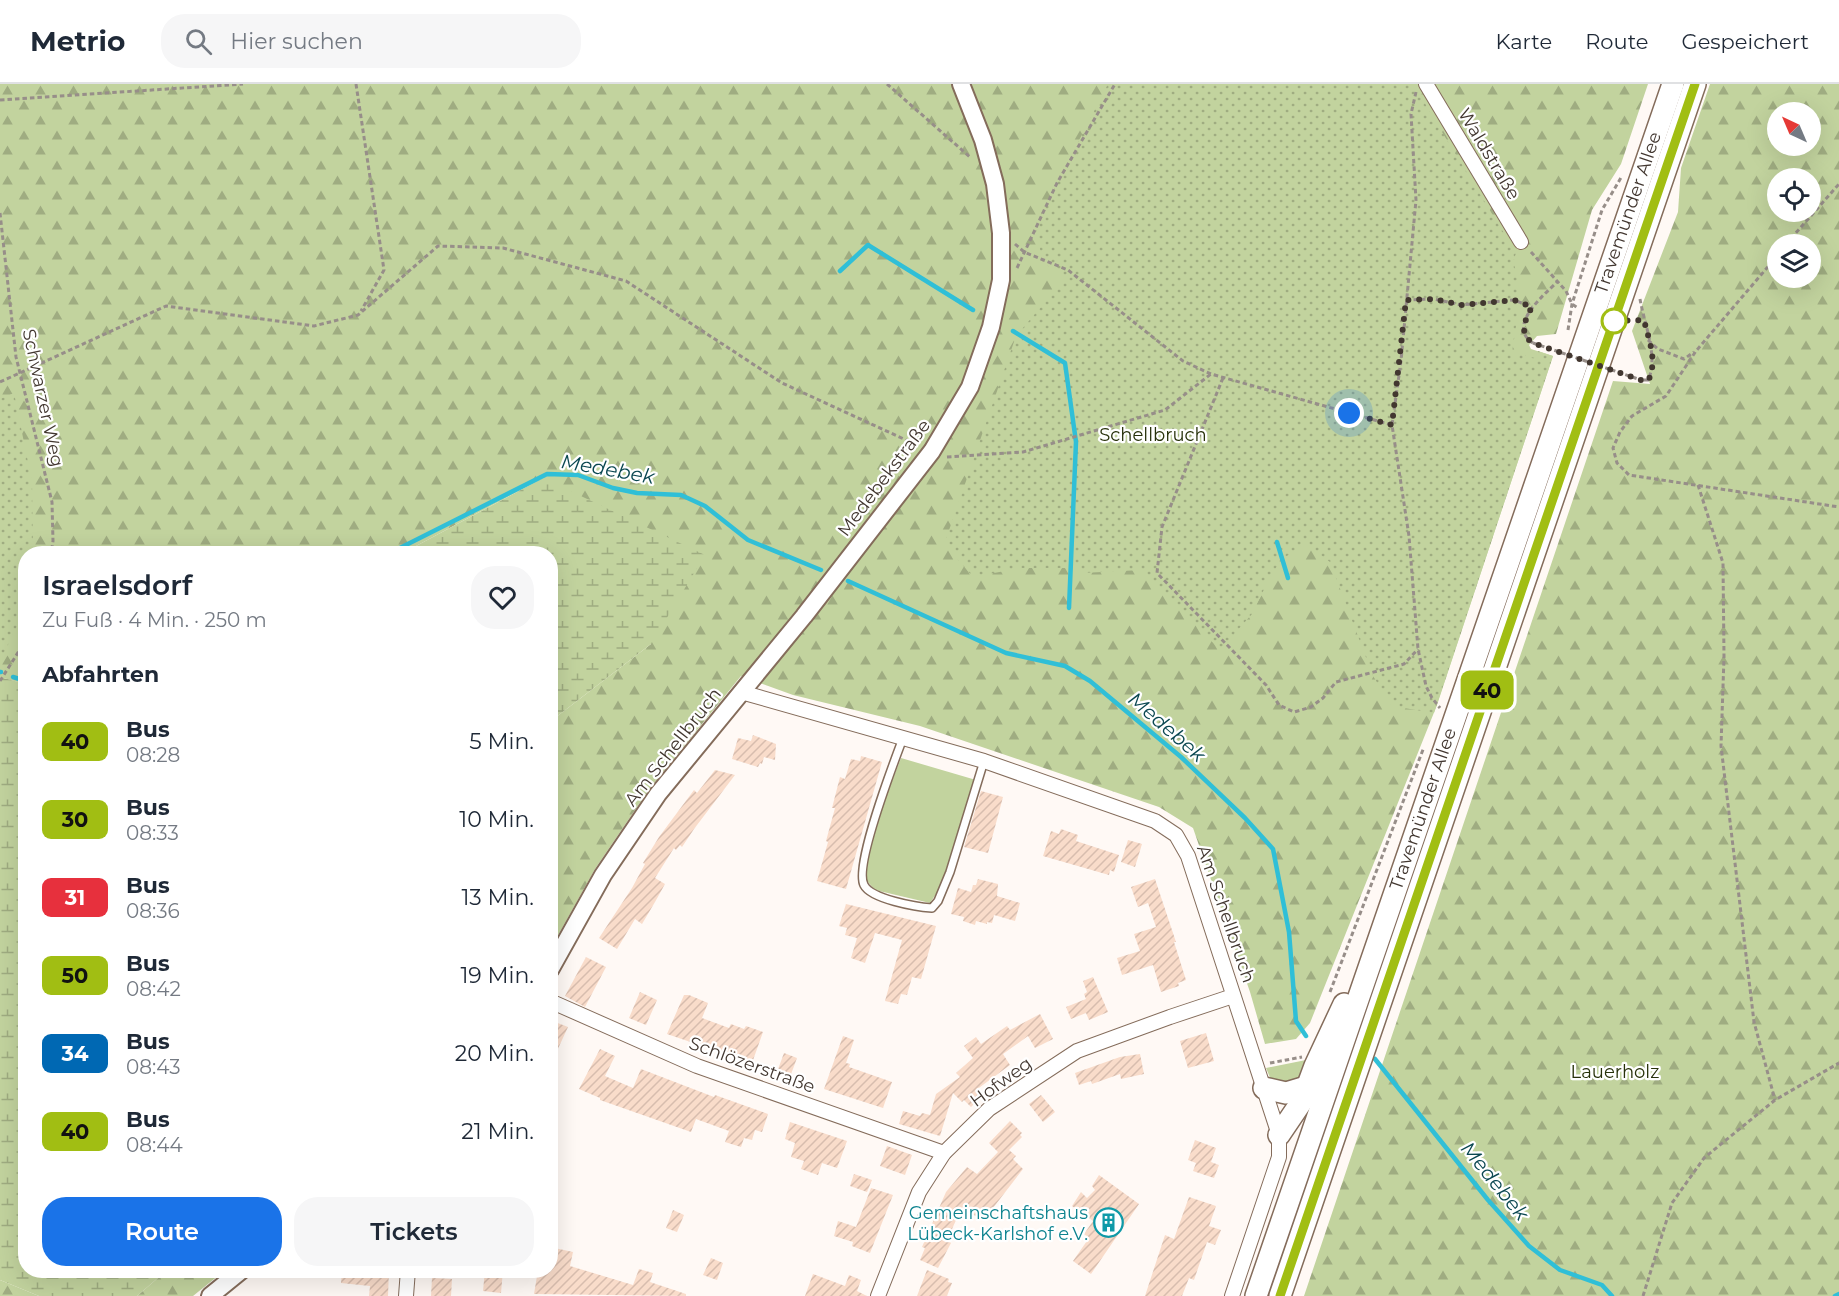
<!DOCTYPE html>
<html lang="de">
<head>
<meta charset="utf-8">
<style>
  body { margin:0; font-family:Montserrat,sans-serif; background:#f6f6f7; color:#1f2937; height:100vh; display:flex; flex-direction:column; font-size:22px; white-space:nowrap }
  * { box-sizing:border-box; margin:0 }
  p { font-size:20px; color:#747a83 }
  .icon { flex:none; width:33px; height:33px; fill:none; stroke:currentColor; stroke-width:2; stroke-linecap:round; stroke-linejoin:round }
  .map { position:relative; flex:1; overflow:hidden }
  .panel { position:absolute; left:18px; top:462px; width:540px; height:732px; display:flex; flex-direction:column; background:#fff; border-radius:24px; box-shadow:0 6px 24px #0002 }
  .panel>* { flex:none }
  .badge { padding:0 12px; border-radius:9px; font-size:21px; line-height:39px }
  .needle { width:39px; rotate:316deg }
  .tools { position:absolute; left:1767px; top:18px; display:grid; gap:12px }
  .tools a { display:grid; place-items:center; width:54px; height:54px; border-radius:50%; background:#fff; box-shadow:0 6px 24px #0002; font-size:30px }
  .you { position:absolute; width:30px; height:30px; margin:-15px; border:4px solid #fff; border-radius:50%; background:#1a73e8; box-shadow:0 0 0 9px #1a73e833 }
  .map>.badge { position:absolute; translate:-50% -50%; box-shadow:0 0 0 3px #fff }
  h2 { padding:0 24px; font-size:22px; line-height:54px }
  .round { display:grid; place-items:center; flex:none; width:63px; height:63px; border-radius:24px; background:#f6f6f7 }
  .summary { display:flex; align-items:center; justify-content:space-between; height:102px; padding:0 24px }
  h1 { font-size:28px; font-weight:600; line-height:45px }
  .action { display:flex; gap:12px; margin-top:auto; padding:12px 24px }
  .action a { flex:1; height:69px; border-radius:24px; background:#1a73e8; color:#fff; font-size:24px; font-weight:600; line-height:69px; text-align:center }
  .action a+a { background:#f6f6f7; color:#1f2937 }
  ul { padding:0; list-style:none }
  li { display:flex; align-items:center; gap:18px; height:78px; padding:0 24px }
  li div { flex:1 }
  li b { display:block; font-size:22px }
  li em { font-style:normal }
  li .badge { min-width:66px; font-weight:700; text-align:center }
  header { display:flex; align-items:center; gap:36px; box-sizing:border-box; height:84px; padding:0 30px; background:#fff; border-bottom:2px solid #e0e1e3 }
  header strong { font-size:28px }
  nav { display:flex; gap:33px; margin-inline-start:auto; font-size:21px }
  .search { width:420px; height:54px; background:#f6f6f7; display:flex; align-items:center; gap:15px; box-sizing:border-box; padding:0 21px; border-radius:24px; color:#747a83; font-size:22px }
  .map>svg:first-child { display:block }
</style>
</head>
<body>
<header>
<strong>Metrio</strong>
<div class="search"><svg class="icon" aria-label="search" viewBox="0 0 24 24"><circle cx="10" cy="10" r="6"/><path d="M15 15l6 6"/></svg>Hier suchen</div>
<nav><a>Karte</a><a>Route</a><a>Gespeichert</a></nav>
</header>
<div class="map">
<svg width="1839" height="1212" viewBox="0 0 1839 1212">
  <defs>
    <pattern id="forest-firs" width="22" height="20" patternUnits="userSpaceOnUse" patternTransform="scale(1.5)"><rect width="22" height="20" fill="#c2d39e"/><path d="M5 1l3.5 6h-7zM16 11l3.5 6h-7z" fill="#9fac81"/></pattern>
    <pattern id="wetland-marsh" width="20" height="14" patternUnits="userSpaceOnUse" patternTransform="scale(1.5)"><rect width="20" height="14" fill="#c2d39e"/><path d="M1 5h8M5 5V1M11 12h8M15 12V8" fill="none" stroke="#9fac81"/></pattern>
    <pattern id="park-dots" width="8" height="8" patternUnits="userSpaceOnUse" patternTransform="scale(1.5)"><rect width="8" height="8" fill="#c2d39e"/><path d="M2 2h.1M6 6h.1" fill="none" stroke="#9fac81" stroke-width="1.8" stroke-linecap="round"/></pattern>
    <pattern id="building-hatch" width="6" height="6" patternUnits="userSpaceOnUse" patternTransform="scale(1.5)"><rect width="6" height="6" fill="#f9dcca"/><path d="M-1 1l2-2M0 6l6-6M5 7l2-2" fill="none" stroke="#d7bdae"/></pattern>
  </defs>
  <rect width="100%" height="100%" fill="#fff9f5"/>
  <g fill="#c2d39e">
    <path d="M 901,674 L 976,696 L 942,801 L 930,819 L 875,806 L 866,796 L 863,789 L 882,723 Z"/>
    <path d="M 1311,975 L 1302,997 L 1293,1001 L 1271,996 L 1266,984 Z"/>
  </g>
  <g fill="url(#forest-firs)" fill-rule="evenodd">
    <path d="M 0,0 L 1648,0 L 1621,80 L 1592,126 L 1556,250 L 1537,252 L 1529,261 L 1531,265 L 1553,272 L 1437,621 L 1310,939 L 1296,955 L 1265,960 L 1250,908 L 1193,744 L 1159,723 L 920,642 L 793,611 L 741,592 L 650,704 L 595,785 L 551,864 L 551,637 L 651,560 L 543,394 L 403,469 L 26,470 L 25,600 L 0,593 Z"/>
    <path d="M 1710,0 L 1839,0 L 1839,1212 L 1304,1212 L 1613,297 L 1650,300 L 1632,247 L 1678,128 L 1681,84 ZM 1810,28 L 1810,62 L 1778,62 L 1778,28 ZM 1810,94 L 1810,128 L 1778,128 L 1778,94 ZM 1778,160 L 1810,160 L 1810,194 L 1778,194 Z"/>
    <path d="M 166,1187 L 224,1187 L 193,1212 L 137,1212 Z"/>
    <path d="M 0,1196 L 39,1212 L 0,1212 Z"/>
  </g>
  <g fill="url(#wetland-marsh)">
    <path d="M 543,394 L 705,471 L 651,560 L 551,637 L 550,470 L 403,469 Z"/>
    <path d="M 0,593 L 26,600 L 26,1186 L 166,1187 L 137,1212 L 39,1212 L 0,1196 Z"/>
  </g>
  <g fill="url(#park-dots)">
    <path d="M 1108,0 L 1415,0 L 1428,25 L 1516,169 L 1513,178 C 1524,206 1516,240 1512,269 L 1535,274 L 1538,267 L 1553,272 L 1434,629 L 1392,622 L 1373,592 L 1330,478 L 1307,461 L 1283,474 L 1271,491 L 1252,530 L 1220,566 L 1142,486 L 1082,489 L 1071,484 L 1021,484 L 973,493 L 946,462 L 946,455 L 1016,252 L 1064,196 L 1047,181 L 1043,180 L 1036,145 L 1042,134 L 1040,132 Z"/>
    <path d="M 14,309 L 32,398 L 33,469 L 26,470 L 26,516 L 23,530 L 0,577 L 0,315 Z"/>
  </g>
  <g fill="none" stroke-linecap="round" stroke-linejoin="round">
    <g stroke="#30bfd7" stroke-width="4.5">
      <path d="M 840,187 L 868,161 L 973,226"/>
      <path d="M 1013,247 L 1065,279 L 1076,358 L 1069,524"/>
      <path d="M 1277,458 L 1288,494"/>
      <path d="M 388,470 L 547,390 L 578,391 L 613,404 L 637,409 L 681,411 L 705,422 L 748,456 L 821,486"/>
      <path d="M 848,497 L 1006,569 L 1065,582 L 1090,597 L 1181,673 L 1245,734 L 1273,765 L 1289,848 L 1296,937 L 1306,952"/>
      <path d="M 0,588 L 1,588"/>
      <path d="M 13,593 L 26,597"/>
      <path d="M 1375,975 L 1488,1116 L 1529,1162 L 1560,1186 L 1602,1201 L 1612,1212"/>
      <path d="M 1835,1212 L 1839,1210"/>
    </g>
  </g>
  <g fill="url(#building-hatch)">
    <path d="M 753,651 L 776,660 L 775,676 L 764,673 L 762,680 L 760,679 L 758,683 L 732,675 L 738,654 L 751,657 Z"/>
    <path d="M 861,672 L 882,678 L 846,805 L 817,797 L 828,758 L 826,757 L 835,724 L 832,724 L 840,693 L 845,695 L 851,675 L 860,677 Z"/>
    <path d="M 715,686 L 735,691 L 694,745 L 682,763 L 680,761 L 676,766 L 674,764 L 655,794 L 665,800 L 655,818 L 642,840 L 635,835 L 617,865 L 599,854 L 632,804 L 645,780 L 643,779 L 659,753 L 694,706 L 697,709 Z"/>
    <path d="M 981,707 L 1003,713 L 988,769 L 964,763 Z"/>
    <path d="M 1061,745 L 1078,751 L 1076,757 L 1119,771 L 1114,788 L 1110,786 L 1109,791 L 1043,772 L 1051,747 L 1059,750 Z"/>
    <path d="M 1128,756 L 1142,760 L 1135,783 L 1121,778 Z"/>
    <path d="M 978,795 L 998,800 L 997,812 L 1020,819 L 1015,837 L 994,831 L 992,839 L 987,838 L 987,840 L 976,837 L 975,841 L 963,837 L 964,833 L 951,830 L 958,804 L 971,808 L 973,801 L 976,801 Z"/>
    <path d="M 1155,795 L 1176,858 L 1174,858 L 1186,896 L 1178,899 L 1179,902 L 1161,908 L 1153,881 L 1122,891 L 1117,874 L 1140,867 L 1134,850 L 1156,843 L 1148,819 L 1138,823 L 1131,803 Z"/>
    <path d="M 846,820 L 936,842 L 921,895 L 912,893 L 907,911 L 901,910 L 898,920 L 885,917 L 902,856 L 875,849 L 865,879 L 851,874 L 857,854 L 845,851 L 847,844 L 839,842 Z"/>
    <path d="M 586,873 L 606,883 L 585,923 L 565,912 Z"/>
    <path d="M 1093,893 L 1108,928 L 1089,936 L 1086,929 L 1071,935 L 1066,923 L 1086,915 L 1084,910 L 1087,908 L 1083,897 Z"/>
    <path d="M 640,908 L 657,916 L 646,941 L 629,934 Z"/>
    <path d="M 684,911 L 689,911 L 708,919 L 702,934 L 729,944 L 731,940 L 744,945 L 746,942 L 763,948 L 752,979 L 667,950 Z"/>
    <path d="M 1040,930 L 1053,955 L 1035,964 L 1028,952 L 1003,970 L 1010,981 L 976,1006 L 982,1012 L 971,1023 L 964,1016 L 962,1018 L 953,1009 L 940,1052 L 899,1040 L 903,1027 L 920,1032 L 922,1029 L 930,1031 L 936,1010 L 960,993 L 956,989 L 973,974 L 964,962 L 976,953 L 981,960 L 1007,942 L 1010,946 Z"/>
    <path d="M 550,936 L 568,943 L 550,982 Z"/>
    <path d="M 1206,949 L 1214,977 L 1188,984 L 1180,957 Z"/>
    <path d="M 843,952 L 854,956 L 846,979 L 850,980 L 849,983 L 892,998 L 883,1024 L 824,1005 Z"/>
    <path d="M 600,965 L 615,972 L 605,992 L 633,1004 L 641,985 L 714,1013 L 715,1011 L 768,1030 L 762,1048 L 755,1046 L 752,1056 L 744,1054 L 741,1063 L 725,1058 L 729,1047 L 696,1035 L 691,1048 L 600,1016 L 600,1014 L 579,1005 Z"/>
    <path d="M 784,969 L 797,974 L 790,993 L 777,988 Z"/>
    <path d="M 1140,970 L 1144,990 L 1121,995 L 1120,990 L 1092,1000 L 1091,997 L 1079,1001 L 1075,989 L 1120,973 Z"/>
    <path d="M 1041,1011 L 1055,1028 L 1043,1038 L 1029,1020 Z"/>
    <path d="M 1010,1037 L 1022,1049 L 1020,1051 L 1022,1053 L 1009,1066 L 1016,1072 L 1013,1075 L 1023,1085 L 983,1137 L 962,1123 L 947,1156 L 951,1159 L 938,1184 L 920,1176 L 925,1164 L 922,1163 L 946,1108 L 967,1083 L 977,1090 L 998,1068 L 989,1059 Z"/>
    <path d="M 790,1038 L 847,1057 L 837,1084 L 822,1079 L 818,1091 L 801,1085 L 804,1077 L 791,1073 L 795,1059 L 785,1055 Z"/>
    <path d="M 1195,1056 L 1216,1064 L 1211,1078 L 1219,1081 L 1214,1094 L 1193,1087 L 1196,1079 L 1188,1076 Z"/>
    <path d="M 887,1062 L 912,1071 L 905,1091 L 880,1082 Z"/>
    <path d="M 854,1090 L 872,1096 L 867,1108 L 850,1102 Z"/>
    <path d="M 1099,1091 L 1139,1120 L 1091,1190 L 1073,1177 L 1089,1154 L 1084,1150 L 1093,1137 L 1072,1122 L 1081,1108 L 1087,1114 L 1095,1106 L 1092,1102 Z"/>
    <path d="M 871,1104 L 893,1111 L 870,1169 L 852,1162 L 853,1158 L 834,1152 L 838,1137 L 856,1143 Z"/>
    <path d="M 1189,1113 L 1216,1122 L 1209,1142 L 1221,1146 L 1215,1161 L 1207,1158 L 1194,1196 L 1189,1194 L 1182,1212 L 1145,1212 L 1165,1151 L 1174,1155 Z"/>
    <path d="M 673,1126 L 684,1131 L 677,1148 L 666,1144 Z"/>
    <path d="M 550,1163 L 573,1168 L 570,1182 L 633,1201 L 639,1185 L 653,1189 L 650,1198 L 686,1210 L 686,1212 L 534,1210 L 538,1186 L 550,1186 Z"/>
    <path d="M 711,1174 L 723,1179 L 717,1196 L 703,1191 Z"/>
    <path d="M 342,1186 L 389,1186 L 388,1212 L 369,1212 L 370,1202 L 341,1199 Z"/>
    <path d="M 485,1186 L 503,1186 L 501,1209 L 483,1207 Z"/>
    <path d="M 927,1186 L 949,1195 L 948,1198 L 952,1199 L 947,1212 L 917,1212 Z"/>
    <path d="M 813,1190 L 845,1202 L 849,1191 L 861,1196 L 857,1207 L 867,1212 L 805,1212 Z"/>
    <path d="M 432,1194 L 452,1195 L 451,1212 L 431,1212 Z"/>
  </g>
  <g fill="none" stroke-linecap="round" stroke-linejoin="round">
    <defs>
      <path id="service" d="M 903,654 C 894,678 854,782 864,801 C 871,815 916,823 932,824 L 938,817 L 950,788 L 984,677"/>
      <g id="minor">
        <path d="M 1426,0 L 1521,158"/>
        <path d="M 741,608 L 984,677 L 1155,737 L 1176,751 L 1188,772 L 1279,1051 L 1279,1073 L 1232,1212"/>
        <path d="M 550,917 L 697,982 L 944,1069"/>
        <path d="M 406,1212 L 408,1186"/>
        <path d="M 878,1212 L 919,1108 L 944,1069 L 989,1025 L 1077,967 L 1170,933 L 1233,912"/>
      </g>
      <g id="tertiary">
        <path d="M 550,886 L 603,791 L 658,710 L 804,532 L 932,367 L 970,303 L 991,243 L 1001,196 L 1001,149 L 995,100 L 983,56 L 961,0"/>
        <path d="M 210,1212 L 242,1186"/>
      </g>
      <g id="trunk">
        <path d="M 1264,1004 L 1286,1009 L 1306,1003"/>
        <path d="M 1279,1051 L 1302,1017 L 1315,982 L 1344,920"/>
        <path d="M 1256,1212 L 1673,0"/>
        <path d="M 1280,1212 L 1695,0"/>
      </g>
    </defs>
    <use href="#service" stroke="#846c5b" stroke-width="10"/>
    <use href="#minor" stroke="#846c5b" stroke-width="16"/>
    <use href="#tertiary" stroke="#846c5b" stroke-width="20"/>
    <use href="#trunk" stroke="#846c5b" stroke-width="24"/>
    <g stroke="#978e89" stroke-width="3" stroke-dasharray="4.5 3" stroke-linecap="butt">
      <path d="M 356,0 L 384,186 L 361,227"/>
      <path d="M 887,0 L 971,74"/>
      <path d="M 1416,8 L 1411,30 L 1416,116 L 1401,277 L 1392,341 L 1409,452 L 1418,565 L 1426,602 L 1432,614 L 1440,624"/>
      <path d="M 0,16 L 243,0"/>
      <path d="M 0,129 L 16,273 L 52,418 L 53,457 L 51,470"/>
      <path d="M 1015,160 L 1024,168 L 1068,186 L 1183,277 L 1211,290 L 1392,341"/>
      <path d="M 1786,160 L 1839,100"/>
      <path d="M 1531,168 L 1566,207 L 1572,220 L 1578,224"/>
      <path d="M 1778,171 L 1696,267 L 1666,312 L 1632,332 L 1620,348 L 1613,364 L 1617,379 L 1629,391 L 1839,423"/>
      <path d="M 1017,184 L 1057,99 L 1115,0"/>
      <path d="M 1640,215 C 1644,239 1659,274 1648,296 L 1641,296"/>
      <path d="M 1406,216 L 1434,215 L 1461,221 L 1514,216 L 1532,223"/>
      <path d="M 1568,246 L 1572,220 L 1602,126 L 1622,92"/>
      <path d="M 1648,256 L 1658,265 L 1684,275 L 1694,268"/>
      <path d="M 1533,259 C 1506,242 1544,211 1557,198"/>
      <path d="M 1223,294 L 1162,443 L 1157,489 L 1266,601 L 1279,621 L 1294,628 L 1311,623 L 1323,614 L 1336,598 L 1404,580 L 1418,565"/>
      <path d="M 0,298 L 166,222 L 314,242 L 358,231 L 438,162 L 503,164 L 626,197 L 782,299 L 919,362"/>
      <path d="M 947,373 L 1023,368 L 1165,326 L 1211,290"/>
      <path d="M 1698,401 L 1723,479 L 1724,573 L 1721,662 L 1754,938 L 1775,1016"/>
      <path d="M 0,597 L 26,556"/>
      <path d="M 1330,908 L 1424,663"/>
      <path d="M 1270,979 L 1302,973"/>
      <path d="M 1643,1212 L 1672,1119 L 1704,1074 L 1775,1016 L 1839,979"/>
    </g>
    <use href="#service" stroke="#fff" stroke-width="7"/>
    <use href="#minor" stroke="#fff" stroke-width="14"/>
    <use href="#tertiary" stroke="#fff" stroke-width="16"/>
    <use href="#trunk" stroke="#fff" stroke-width="21"/>
    <path stroke="#978e89" stroke-width="3" stroke-dasharray="4.5 3" stroke-linecap="butt" d="M 1533,259 L 1641,296"/>
  </g>
  <g fill="none" stroke-linecap="round" stroke-linejoin="round">
    <defs>
      <path id="line" d="M 1280,1212 L 1695,0"/>
    </defs>
    <use href="#line" stroke="#fff" stroke-width="14"/>
    <use href="#line" stroke="#a1be13" stroke-width="9"/>
    <path stroke="#423730" stroke-width="6" stroke-dasharray="0 10.8" d="M 1349,329 L 1392,341 L 1406,216 L 1434,215 L 1461,221 L 1514,216 L 1532,223 C 1525,236 1518,250 1533,259 L 1641,296 L 1648,297 C 1658,277 1649,257 1644,236 L 1614,237"/>
  </g>
  <defs>
    <symbol id="building-ring" viewBox="-11 -11 22 22"><circle r="9.5" fill="#fff" stroke="#0f9aa8" stroke-width="1.5"/><path d="M-4-6H4V6H1V3H-1V6H-4ZM-2.5-4.3h1.7v1.8h-1.7ZM.8-4.3h1.7v1.8H.8ZM-2.5-1h1.7V.8h-1.7ZM.8-1h1.7V.8H.8Z" fill="#0f9aa8"/></symbol>
  </defs>
  <g fill-rule="evenodd">
    <use href="#building-ring" x="1092" y="1122" width="33" height="33"/>
  </g>
  <circle fill="#fff" stroke="#a1be13" stroke-width="3" cx="1614" cy="237" r="12"/>
  <g text-anchor="middle" dominant-baseline="central" stroke-width="4.5" stroke-linejoin="round" paint-order="stroke">
    <g font-size="18" fill="#423730" stroke="#fff">
      <text transform="translate(1489 70) rotate(59)">Waldstraße</text>
      <text transform="translate(1628 129) rotate(-71)">Travemünder Allee</text>
      <text transform="translate(43 314) rotate(78)">Schwarzer Weg</text>
      <text transform="translate(884 394) rotate(-53)">Medebekstraße</text>
      <text transform="translate(673 663) rotate(-52)">Am Schellbruch</text>
      <text transform="translate(1423 725) rotate(-71)">Travemünder Allee</text>
      <text transform="translate(1226 830) rotate(71)">Am Schellbruch</text>
      <text transform="translate(752 981) rotate(20)">Schlözerstraße</text>
      <text transform="translate(1001 998) rotate(-36)">Hofweg</text>
    </g>
    <g font-size="18" fill="#27310a" stroke="#fff">
      <text x="1153" y="351">Schellbruch</text>
      <text x="1615" y="988">Lauerholz</text>
    </g>
    <g font-size="18" fill="#0d838f" stroke="#fff" text-anchor="end">
      <text x="1088" y="1129">Gemeinschaftshaus<tspan x="1088" dy="21">Lübeck-Karlshof e.V.</tspan></text>
    </g>
    <g font-size="20" font-style="italic" fill="#0a4751" stroke="#fff">
      <text transform="translate(608 385) rotate(10)">Medebek</text>
      <text transform="translate(1167 643) rotate(41)">Medebek</text>
      <text transform="translate(1495 1097) rotate(51)">Medebek</text>
    </g>
  </g>
</svg>
<div class="tools">
<a><svg class="needle" viewBox="-14 -14 28 28"><path d="M0-13l5 13h-10z" fill="#e53935"/><path d="M0 13l5-13h-10z" fill="#747a83"/></svg></a>
<a><svg class="icon" aria-label="locate" viewBox="0 0 24 24"><circle cx="12" cy="12" r="6"/><path d="M12 2v4M12 18v4M2 12h4M18 12h4"/></svg></a>
<a><svg class="icon" aria-label="layers" viewBox="0 0 24 24"><path d="M12 4l9 5-9 5-9-5zM3 14l9 5 9-5"/></svg></a>
</div>
<div class="you" style="left:1349px;top:329px"></div>
<b class="badge" style="left:1487px;top:606px;background:#a1be13;color:#111">40</b>
<section class="panel">
<div class="summary"><div><h1>Israelsdorf</h1><p>Zu Fuß · 4 Min. · 250 m</p></div><a class="round"><svg class="icon" aria-label="heart" viewBox="0 0 24 24"><path d="M12 20l-8-8c-3-5 5-10 8-4 3-6 11-1 8 4z"/></svg></a></div>
<h2>Abfahrten</h2>
<ul>
<li><span class="badge" style="background:#a1be13;color:#111">40</span><div><b>Bus</b><p>08:28</p></div><em>5 Min.</em></li>
<li><span class="badge" style="background:#a1be13;color:#111">30</span><div><b>Bus</b><p>08:33</p></div><em>10 Min.</em></li>
<li><span class="badge" style="background:#e7303d;color:#fff">31</span><div><b>Bus</b><p>08:36</p></div><em>13 Min.</em></li>
<li><span class="badge" style="background:#a1be13;color:#111">50</span><div><b>Bus</b><p>08:42</p></div><em>19 Min.</em></li>
<li><span class="badge" style="background:#0068b3;color:#fff">34</span><div><b>Bus</b><p>08:43</p></div><em>20 Min.</em></li>
<li><span class="badge" style="background:#a1be13;color:#111">40</span><div><b>Bus</b><p>08:44</p></div><em>21 Min.</em></li>
</ul>
<div class="action"><a>Route</a><a>Tickets</a></div>
</section>
</div>
</body>
</html>
